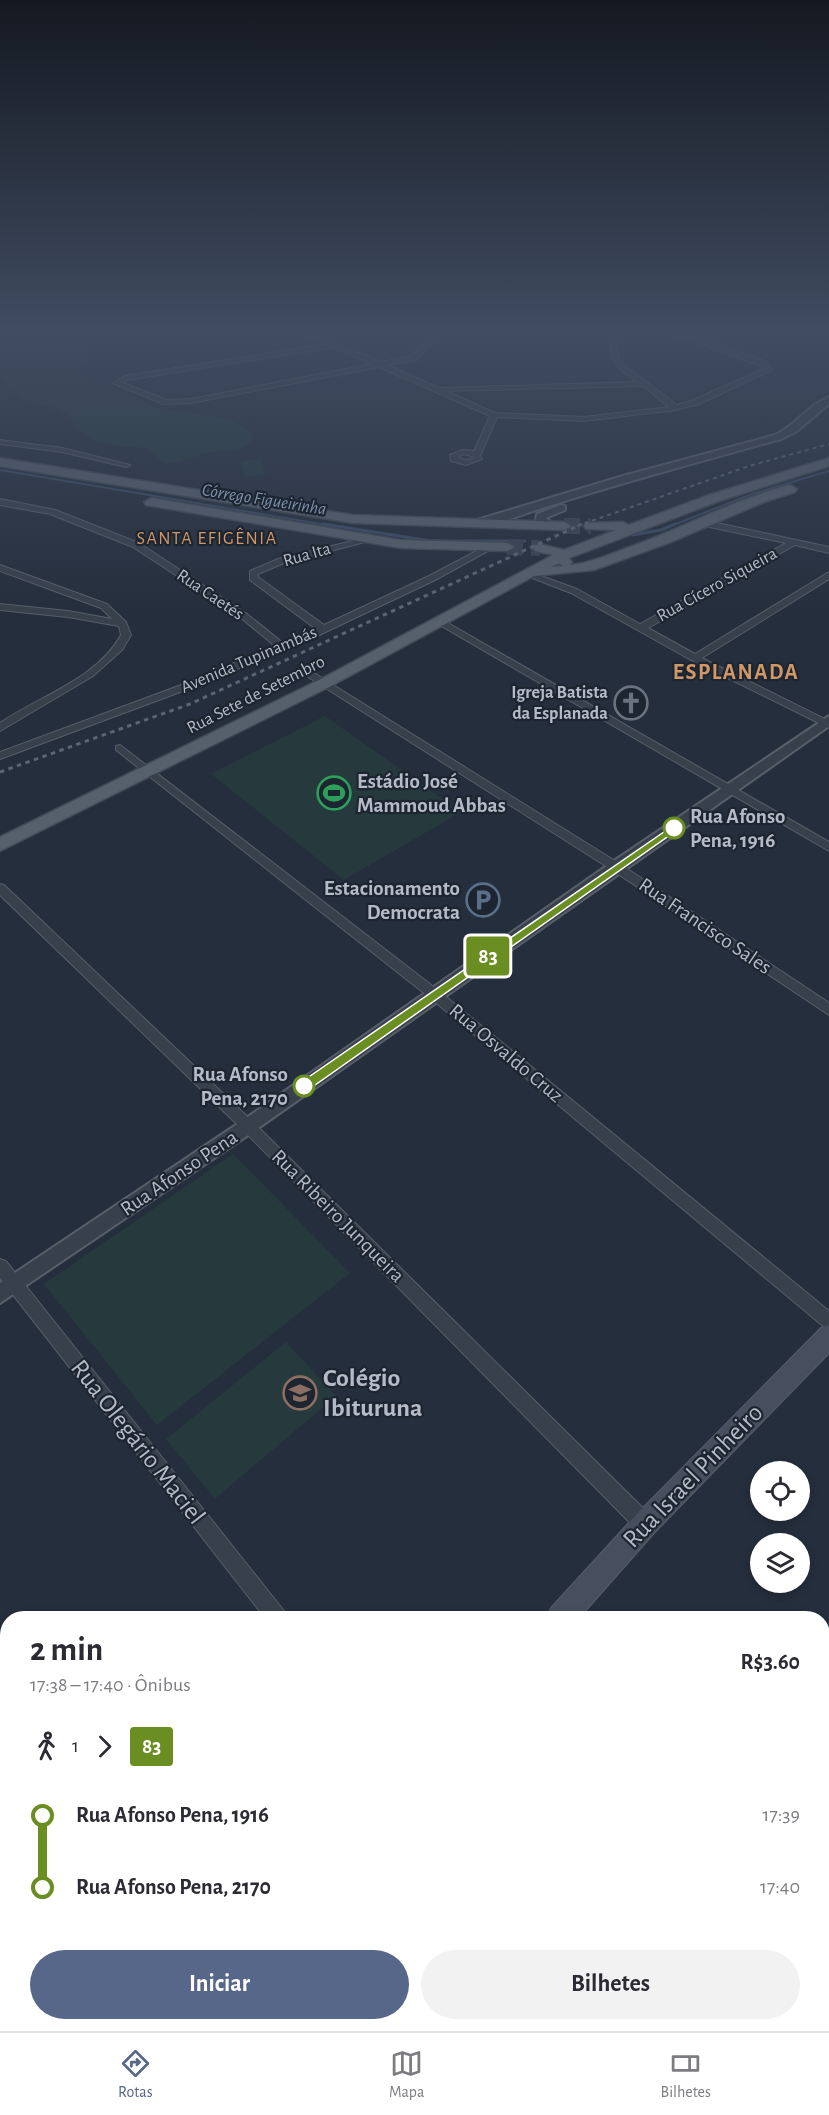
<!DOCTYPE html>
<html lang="pt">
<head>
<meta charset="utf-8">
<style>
  body { margin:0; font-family:"Alegreya Sans",sans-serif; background:#f2f2f3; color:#2b2b33; height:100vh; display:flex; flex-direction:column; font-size:22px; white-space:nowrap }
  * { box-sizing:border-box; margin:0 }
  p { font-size:20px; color:#7c7c81 }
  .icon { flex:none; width:33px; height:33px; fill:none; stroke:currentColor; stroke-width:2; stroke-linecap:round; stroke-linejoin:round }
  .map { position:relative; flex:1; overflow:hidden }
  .panel { position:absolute; left:0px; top:1611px; width:830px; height:420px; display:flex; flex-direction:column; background:#fff; border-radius:24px 24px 0 0; box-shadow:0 3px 9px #0003 }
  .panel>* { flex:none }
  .badge { padding:0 12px; border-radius:4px; font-size:21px; line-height:39px }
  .fabs { position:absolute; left:750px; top:1461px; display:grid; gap:12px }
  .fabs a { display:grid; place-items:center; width:60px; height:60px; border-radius:50%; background:#fff; box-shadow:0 3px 9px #0003; font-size:30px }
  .map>.badge { position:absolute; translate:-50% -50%; box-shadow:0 0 0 3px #fff }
  .legs { display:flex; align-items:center; gap:9px; height:66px; padding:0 30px; font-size:20px }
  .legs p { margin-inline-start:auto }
  .head { display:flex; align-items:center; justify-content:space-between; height:102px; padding:0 30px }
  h1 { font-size:33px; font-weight:700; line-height:45px }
  .primary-button { display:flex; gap:12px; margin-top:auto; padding:12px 30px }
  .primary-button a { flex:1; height:69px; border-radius:36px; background:#576789; color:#fff; font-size:24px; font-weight:700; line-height:69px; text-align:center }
  .primary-button a+a { background:#f2f2f3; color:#2b2b33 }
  ul { padding:0 30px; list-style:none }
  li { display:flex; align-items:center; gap:21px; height:72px; font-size:22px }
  li i { display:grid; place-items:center; width:9px; height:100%; margin:0 8px; background:currentColor }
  li i::after { content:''; width:15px; height:15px; margin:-8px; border:4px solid; border-radius:50%; background:#fff }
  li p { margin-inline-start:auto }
  li:first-child i { background:linear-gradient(#0000 50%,currentColor 0) }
  li:last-child i { background:linear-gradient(currentColor 50%,#0000 0) }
  .tab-bar { display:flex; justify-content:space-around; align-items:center; height:84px; border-top:2px solid #e1e1e2; background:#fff; font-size:16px; color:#7c7c81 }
  .tab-bar a { display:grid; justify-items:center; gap:3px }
  .tab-bar .current { color:#576789 }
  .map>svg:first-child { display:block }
</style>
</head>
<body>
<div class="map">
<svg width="829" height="2031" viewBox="0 0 829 2031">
  <rect width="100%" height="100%" fill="#252e3c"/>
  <path fill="#353340" d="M 829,1767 L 829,2031 L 715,2031 L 713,2024 L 822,2024 L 822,1768 Z"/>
  <g fill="#263a3d">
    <path d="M 55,334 L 75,337 L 91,347 L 91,355 L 78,368 L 81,376 L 124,392 L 157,408 L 222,418 L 233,421 L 252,432 L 251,443 L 238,449 L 206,453 L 176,463 L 165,463 L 146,448 L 114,446 L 96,441 L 76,429 L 69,415 L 63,412 C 53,407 42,406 31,403 C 0,394 0,368 0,342 L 35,335 Z"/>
    <path d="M 262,460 L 265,475 L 244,477 L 241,461 Z"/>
    <path d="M 325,716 L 461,812 L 344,880 L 211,774 Z"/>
    <path d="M 233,1154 L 350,1273 L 157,1425 L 44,1284 Z"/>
    <path d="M 286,1342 L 336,1396 L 215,1499 L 166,1439 Z"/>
  </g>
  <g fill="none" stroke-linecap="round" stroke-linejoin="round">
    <g stroke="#3b4a64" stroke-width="2">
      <path d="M 0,470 L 333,526"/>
      <path d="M 671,526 L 752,494 L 829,471"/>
    </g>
    <g stroke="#3b4a64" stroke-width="3">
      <path d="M 323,524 L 431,541 L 525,541"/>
      <path d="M 633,535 L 661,530 L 675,524"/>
    </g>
    <g stroke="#3a4351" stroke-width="16" stroke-dasharray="16 8" stroke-linecap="butt">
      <path d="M 564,526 L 591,526"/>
      <path d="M 507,547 L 540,548"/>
    </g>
    <defs>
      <g id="minor">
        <path d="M 0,329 L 166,329 L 163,331 L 0,332 Z"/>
        <path d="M 283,329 L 309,333 L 381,362 L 411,356 L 438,329 L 445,329 L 416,360 L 387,365 L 439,388 L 637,382 C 610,362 611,363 610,329 L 616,329 L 618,357 L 621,363 L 677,405 L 693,400 L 764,369 L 761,366 L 691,340 L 639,329 C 684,329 725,347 767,362 L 772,370 L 699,404 L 676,410 L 584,421 L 497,417 L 480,456 L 482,459 L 466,465 L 451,461 L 450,455 L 463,450 L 474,451 L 490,416 L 379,367 L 191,403 L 163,404 L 113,383 L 125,376 L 327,344 ZM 335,347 L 372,364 L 191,399 L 167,400 L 123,383 L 127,380 ZM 643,386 L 669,407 L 584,417 L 495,413 L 446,391 ZM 463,454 L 472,456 L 473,458 L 466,460 L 458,458 Z"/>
        <path d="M 0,440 L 62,448 L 130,465 L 126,467 L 62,452 L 0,444 Z"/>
        <path d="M 0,499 L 55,510 L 139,543 L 247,614 L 283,643 L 316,629 L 250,580 L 250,571 L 278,559 L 369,537 L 369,541 L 284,563 L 258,574 L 258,577 L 324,625 L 429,576 L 488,545 L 495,547 L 435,580 L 315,637 L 191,688 L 0,759 L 0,752 L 184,684 L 275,646 L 241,618 L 133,547 L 50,514 L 0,505 Z"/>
        <path d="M 703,520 L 829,547 L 829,553 L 795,545 L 648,628 L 695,654 L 829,572 L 829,579 L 702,658 L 829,721 L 829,728 L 691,660 L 571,593 L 522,574 L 530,572 L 577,589 L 640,624 L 786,543 L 700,525 L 700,521 Z"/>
        <path d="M 0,565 L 107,604 L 126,622 L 131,635 L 122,650 L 93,676 L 0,731 L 0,723 C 39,696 97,679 121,635 L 119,626 L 68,617 L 0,610 L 0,604 L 68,611 L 112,619 L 101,608 L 0,571 Z"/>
        <path d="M 441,619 L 829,842 L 829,851 L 438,624 L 438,620 Z"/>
        <path d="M 306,668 L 620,864 L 829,1003 L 829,1015 L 612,870 L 302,673 L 301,671 Z"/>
        <path d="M 120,745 L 439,991 L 829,1311 L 829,1329 L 823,1326 L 429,997 L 116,750 L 116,746 Z"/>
        <path d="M 0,884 L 4,885 L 253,1122 L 652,1517 L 654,1524 L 652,1531 L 645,1533 L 638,1531 L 243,1130 L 0,895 Z"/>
        <path d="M 0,1259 L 6,1261 L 284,1611 L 286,1618 L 265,1618 L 0,1278 Z"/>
        <path d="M 829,1716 L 829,1736 L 822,1737 L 822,1717 Z"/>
        <path d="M 0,1940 L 8,1943 L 8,1975 L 0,1972 Z"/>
        <path d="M 32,2024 L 57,2024 L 60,2031 L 35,2031 Z"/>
        <path d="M 413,2024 L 436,2024 L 437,2031 L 413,2031 Z"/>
      </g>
      <g id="tertiary">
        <path d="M 829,397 L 829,404 L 797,431 L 781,439 C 701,461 621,483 542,508 C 526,513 479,533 467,523 L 623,476 L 775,435 C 795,426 808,405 829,397 Z"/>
        <path d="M 561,505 L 565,506 L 565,510 L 546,518 L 554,525 L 553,527 L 545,527 L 536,520 L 537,514 Z"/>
        <path d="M 829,716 L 829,726 L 254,1131 L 0,1303 L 0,1283 L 242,1121 L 611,863 Z"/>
      </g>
      <g id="secondary">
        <path d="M 829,1325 L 829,1353 L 654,1533 L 579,1618 L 547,1618 L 551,1608 L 636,1515 L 821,1328 Z"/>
        <path d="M 174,2024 L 212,2024 L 209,2031 L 171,2031 Z"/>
      </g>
      <g id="primary">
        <path d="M 0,458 L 353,515 L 564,522 L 571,526 L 564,530 L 353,523 L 0,466 Z"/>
        <path d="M 829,458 L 829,466 L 719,501 L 569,558 L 572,562 L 570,565 C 590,563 608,555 627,548 C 682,529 734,499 790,485 L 797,489 L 795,492 L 764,502 L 671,542 L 594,570 L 534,576 L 331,686 L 0,851 L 0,837 L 319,680 L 553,555 L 535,551 L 533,548 L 535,545 L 540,544 L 564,550 L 616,530 L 586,529 L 584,526 L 586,523 L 623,522 L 629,525 L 709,495 ZM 559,563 L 563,566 L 551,567 Z"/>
        <path d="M 151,498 L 401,540 L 507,543 L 514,547 L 507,551 L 401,548 L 146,505 L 144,502 Z"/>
      </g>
    </defs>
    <use href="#minor" stroke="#565e6a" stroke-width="2"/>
    <use href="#tertiary" stroke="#565e6a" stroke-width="4"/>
    <use href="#secondary" stroke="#565e6a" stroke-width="2"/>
    <use href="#primary" stroke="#414955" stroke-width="3"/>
    <use href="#minor" fill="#38404c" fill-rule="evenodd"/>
    <use href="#tertiary" fill="#38404c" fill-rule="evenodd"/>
    <use href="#secondary" fill="#474f5f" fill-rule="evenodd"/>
    <use href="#primary" fill="#565f6c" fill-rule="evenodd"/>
    <path stroke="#5a6473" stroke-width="2" stroke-dasharray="4 4" stroke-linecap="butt" d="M 577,526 L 749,466 L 829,444"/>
    <path stroke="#5a6473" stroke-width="3" stroke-dasharray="4.5 4.5" stroke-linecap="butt" d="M 0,772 L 190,704 L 582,524"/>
  </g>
  <linearGradient id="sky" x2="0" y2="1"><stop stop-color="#141921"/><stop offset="0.54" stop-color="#404c61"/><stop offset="1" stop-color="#404c61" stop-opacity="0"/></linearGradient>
  <rect width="829" height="613" fill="url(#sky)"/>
  <path fill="#6b8e23" stroke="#fff" stroke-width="1.5" d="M 674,825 L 677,826 L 677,830 L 308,1090 L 300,1090 L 298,1086 L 300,1083 Z"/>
  <defs>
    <symbol id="church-ring" viewBox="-11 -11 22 22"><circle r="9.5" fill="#1d2531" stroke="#6b7280" stroke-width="1.5"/><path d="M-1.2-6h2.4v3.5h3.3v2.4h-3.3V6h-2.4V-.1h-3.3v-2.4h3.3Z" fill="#6b7280"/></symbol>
    <symbol id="stadium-ring" viewBox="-11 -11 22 22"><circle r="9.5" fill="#1d2531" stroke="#2e9e5b" stroke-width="1.5"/><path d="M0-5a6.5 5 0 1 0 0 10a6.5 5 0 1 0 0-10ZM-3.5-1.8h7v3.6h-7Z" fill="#2e9e5b"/></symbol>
    <symbol id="parking-ring" viewBox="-11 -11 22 22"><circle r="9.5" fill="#1d2531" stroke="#5c6f8a" stroke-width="1.5"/><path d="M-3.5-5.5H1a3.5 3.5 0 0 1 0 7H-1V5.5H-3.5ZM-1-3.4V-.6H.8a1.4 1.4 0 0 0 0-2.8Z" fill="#5c6f8a"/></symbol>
    <symbol id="school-ring" viewBox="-11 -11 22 22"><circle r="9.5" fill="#1d2531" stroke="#8d6e63" stroke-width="1.5"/><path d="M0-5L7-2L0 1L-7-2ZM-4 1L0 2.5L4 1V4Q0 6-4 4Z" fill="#8d6e63"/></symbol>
  </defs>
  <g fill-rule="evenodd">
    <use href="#church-ring" x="612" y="684" width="38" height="38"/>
    <use href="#stadium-ring" x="315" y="774" width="38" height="38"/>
    <use href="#parking-ring" x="464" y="881" width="38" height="38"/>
    <use href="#school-ring" x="281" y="1374" width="38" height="38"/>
  </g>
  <g fill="#fff" stroke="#6b8e23" stroke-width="3">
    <circle cx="674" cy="828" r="10"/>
    <circle cx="304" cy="1086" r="10"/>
  </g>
  <g text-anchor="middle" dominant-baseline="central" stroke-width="4.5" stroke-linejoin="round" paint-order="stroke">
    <g font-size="18" font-style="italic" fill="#7d90ae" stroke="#1d2531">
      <text transform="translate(264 500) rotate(9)">Córrego Figueirinha</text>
    </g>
    <g font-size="18" letter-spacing="1.5" fill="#d09867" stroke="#1d2531">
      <text x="207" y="539">SANTA EFIGÊNIA</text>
    </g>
    <g font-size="18" fill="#b4bbc7" stroke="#1d2531">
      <text transform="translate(307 555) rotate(-16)">Rua Ita</text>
      <text transform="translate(717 585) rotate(-29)">Rua Cícero Siqueira</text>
      <text transform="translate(210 595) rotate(34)">Rua Caetés</text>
      <text transform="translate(249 660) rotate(-23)">Avenida Tupinambás</text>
      <text transform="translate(256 695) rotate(-27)">Rua Sete de Setembro</text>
    </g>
    <g font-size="18" font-weight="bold" fill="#b4bbc7" stroke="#1d2531" text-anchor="end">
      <text x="608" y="693">Igreja Batista<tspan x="608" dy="21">da Esplanada</tspan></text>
    </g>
    <g font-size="21" font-weight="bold" fill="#b4bbc7" stroke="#1d2531" text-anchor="start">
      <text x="357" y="781">Estádio José<tspan x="357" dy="24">Mammoud Abbas</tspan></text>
      <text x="460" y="888" text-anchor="end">Estacionamento<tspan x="460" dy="24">Democrata</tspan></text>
    </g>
    <g font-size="21" font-weight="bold" fill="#b4bbc7" stroke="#1d2531" text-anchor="start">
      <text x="690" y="816">Rua Afonso<tspan x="690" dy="24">Pena, 1916</tspan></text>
      <text x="288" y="1074" text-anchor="end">Rua Afonso<tspan x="288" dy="24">Pena, 2170</tspan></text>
    </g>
    <g font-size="21" fill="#b4bbc7" stroke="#1d2531">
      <text transform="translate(705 926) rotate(34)">Rua Francisco Sales</text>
      <text transform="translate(506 1053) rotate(40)">Rua Osvaldo Cruz</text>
      <text transform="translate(179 1173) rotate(-34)">Rua Afonso Pena</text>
      <text transform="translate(338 1216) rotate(45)">Rua Ribeiro Junqueira</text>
    </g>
    <g font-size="22" font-weight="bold" letter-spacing="1.5" fill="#d09867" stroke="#1d2531">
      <text x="736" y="672">ESPLANADA</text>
    </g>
    <g font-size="26" font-weight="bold" fill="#b4bbc7" stroke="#1d2531" text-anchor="start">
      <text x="323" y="1378">Colégio<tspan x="323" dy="30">Ibituruna</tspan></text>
    </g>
    <g font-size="26" fill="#b4bbc7" stroke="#1d2531">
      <text transform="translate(138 1442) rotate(52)">Rua Olegário Maciel</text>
      <text transform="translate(693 1476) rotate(-46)">Rua Israel Pinheiro</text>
    </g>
  </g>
</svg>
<div class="fabs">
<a><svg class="icon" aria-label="locate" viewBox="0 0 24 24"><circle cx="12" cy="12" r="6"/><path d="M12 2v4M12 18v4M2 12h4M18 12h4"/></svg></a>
<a><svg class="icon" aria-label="layers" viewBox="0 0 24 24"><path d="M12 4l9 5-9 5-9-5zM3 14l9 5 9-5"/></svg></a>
</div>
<b class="badge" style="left:488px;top:956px;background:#6b8e23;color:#fff">83</b>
<section class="panel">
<div class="head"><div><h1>2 min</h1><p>17:38 – 17:40 · Ônibus</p></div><b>R$3.60</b></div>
<div class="legs"><svg class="icon" aria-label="walk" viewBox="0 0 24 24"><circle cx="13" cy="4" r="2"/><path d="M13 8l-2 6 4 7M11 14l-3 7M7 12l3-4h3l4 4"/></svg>1<svg class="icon" aria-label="forward" viewBox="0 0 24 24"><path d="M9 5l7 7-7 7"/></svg><b class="badge" style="background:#6b8e23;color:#fff">83</b></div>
<ul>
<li><i style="color:#6b8e23"></i><b>Rua Afonso Pena, 1916</b><p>17:39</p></li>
<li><i style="color:#6b8e23"></i><b>Rua Afonso Pena, 2170</b><p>17:40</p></li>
</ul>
<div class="primary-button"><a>Iniciar</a><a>Bilhetes</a></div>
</section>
</div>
<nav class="tab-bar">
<a class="current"><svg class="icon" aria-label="directions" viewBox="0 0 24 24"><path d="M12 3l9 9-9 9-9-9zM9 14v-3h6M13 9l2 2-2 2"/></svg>Rotas</a>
<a><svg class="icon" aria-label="map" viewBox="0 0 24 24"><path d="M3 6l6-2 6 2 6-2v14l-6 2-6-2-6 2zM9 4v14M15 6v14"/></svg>Mapa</a>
<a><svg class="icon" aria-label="tickets" viewBox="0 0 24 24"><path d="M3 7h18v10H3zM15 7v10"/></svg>Bilhetes</a>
</nav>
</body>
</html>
